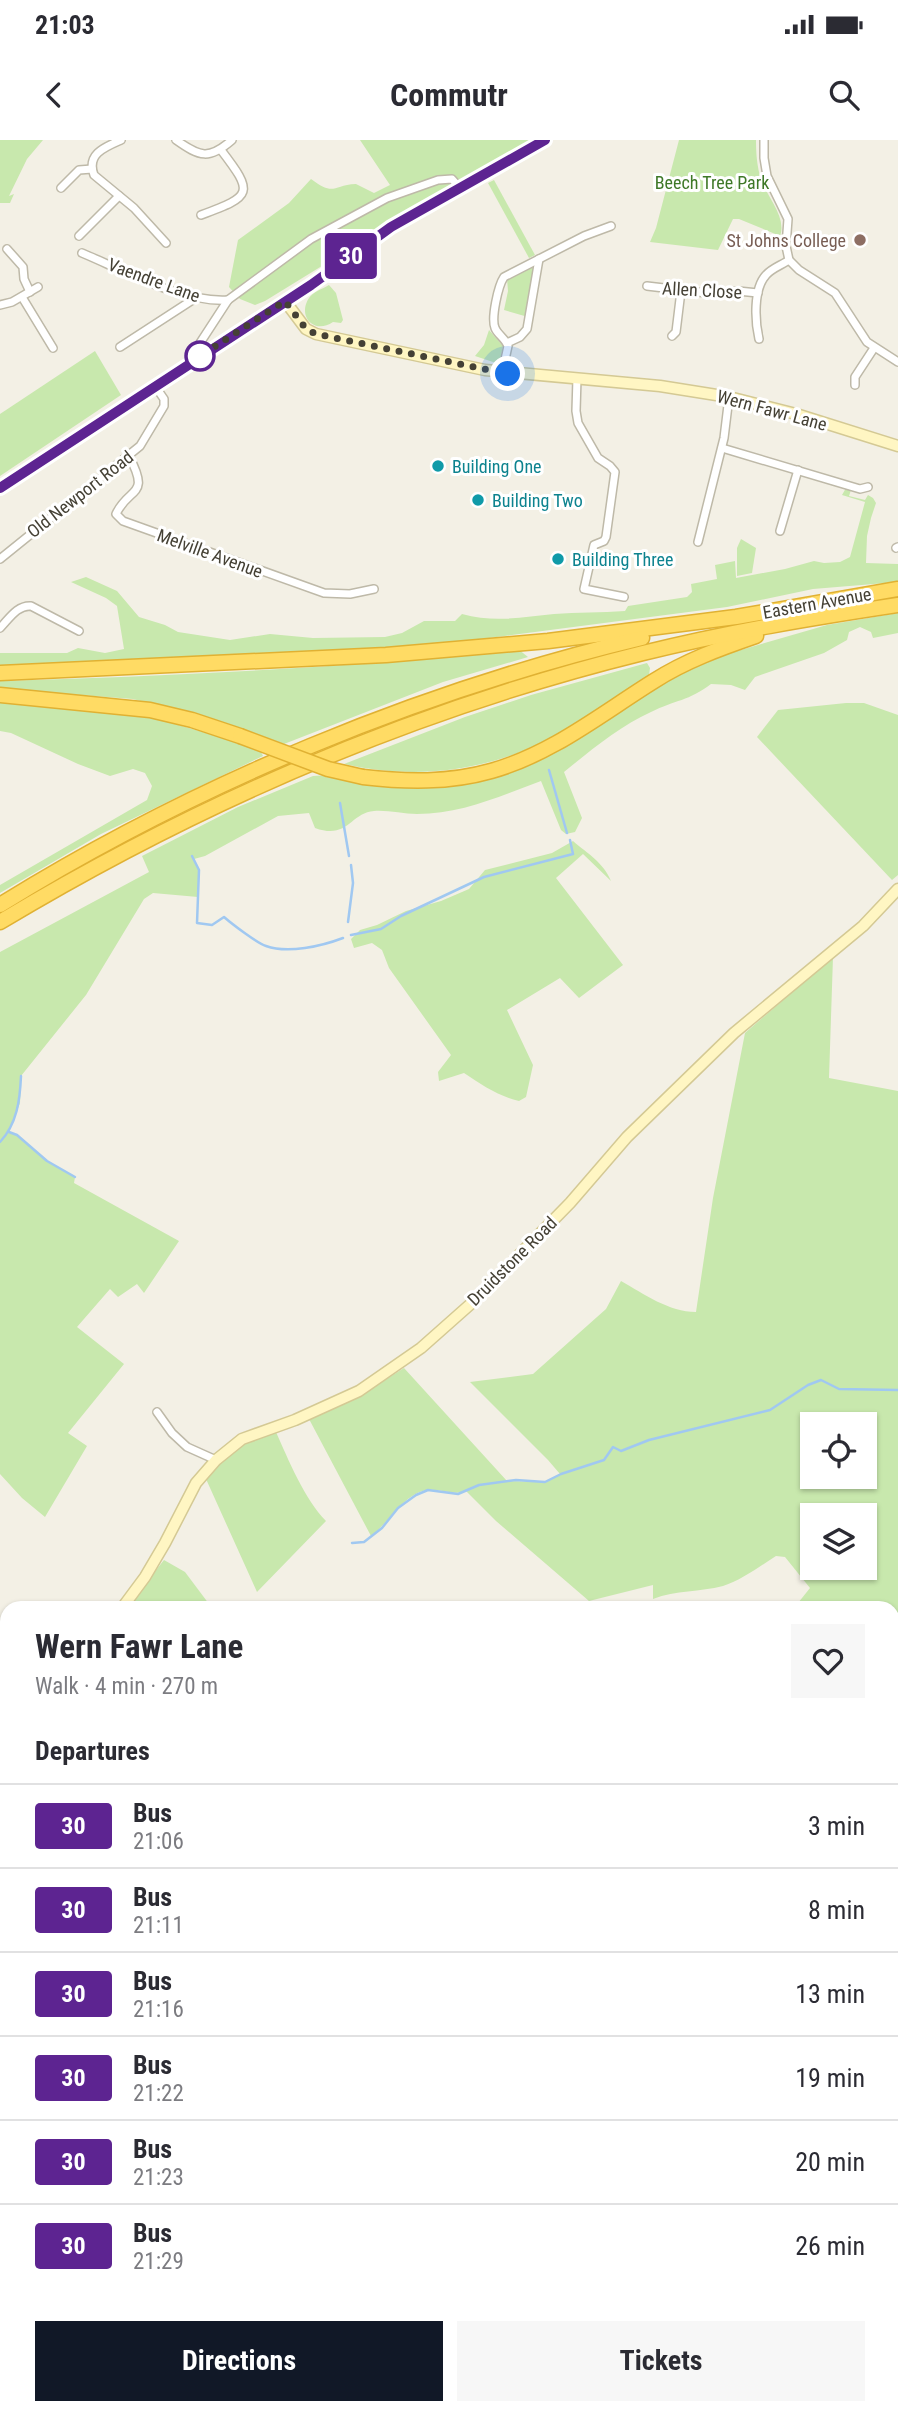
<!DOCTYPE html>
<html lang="en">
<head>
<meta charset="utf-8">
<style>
  body { margin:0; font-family:"Roboto Condensed",sans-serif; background:#f7f7f7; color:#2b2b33; height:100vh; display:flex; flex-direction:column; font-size:26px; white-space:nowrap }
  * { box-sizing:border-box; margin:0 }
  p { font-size:23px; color:#7c7c81 }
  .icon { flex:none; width:38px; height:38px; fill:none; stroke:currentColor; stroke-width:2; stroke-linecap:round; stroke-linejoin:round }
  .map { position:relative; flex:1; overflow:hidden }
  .details { position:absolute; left:0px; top:1461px; width:900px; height:814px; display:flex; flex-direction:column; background:#fff; border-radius:21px 21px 0 0; box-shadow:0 2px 5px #0004 }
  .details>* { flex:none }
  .badge { padding:0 14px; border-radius:5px; font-size:24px; line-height:46px }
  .controls { position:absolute; left:800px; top:1272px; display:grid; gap:14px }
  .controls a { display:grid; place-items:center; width:77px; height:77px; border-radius:0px; background:#fff; box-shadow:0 2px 5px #0004; font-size:35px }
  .you { position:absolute; width:35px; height:35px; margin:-18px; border:5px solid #fff; border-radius:50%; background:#1a73e8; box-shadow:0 0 0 10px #1a73e833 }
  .map>.badge { position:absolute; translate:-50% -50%; box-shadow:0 0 0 4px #fff }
  h2 { padding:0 35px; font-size:26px; line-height:63px }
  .round { display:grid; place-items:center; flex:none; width:74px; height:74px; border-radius:0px; background:#f7f7f7 }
  .head { display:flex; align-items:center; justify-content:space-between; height:119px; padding:0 35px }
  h1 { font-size:33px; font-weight:700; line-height:52px }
  .cta { display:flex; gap:14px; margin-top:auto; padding:14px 35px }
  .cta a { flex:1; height:80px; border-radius:0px; background:#111827; color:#fff; font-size:28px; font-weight:700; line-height:80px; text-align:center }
  .cta a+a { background:#f7f7f7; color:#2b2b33 }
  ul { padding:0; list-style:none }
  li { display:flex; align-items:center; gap:21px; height:84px; padding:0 35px; border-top:2px solid #e1e1e2 }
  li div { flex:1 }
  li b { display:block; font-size:26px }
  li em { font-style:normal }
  li .badge { min-width:77px; font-weight:700; text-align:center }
  .status { display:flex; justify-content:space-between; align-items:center; height:49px; padding:0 35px; background:#fff; direction:ltr }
  .status svg { height:19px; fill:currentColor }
  header { display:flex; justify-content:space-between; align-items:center; height:91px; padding:0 35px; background:#fff; font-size:32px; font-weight:700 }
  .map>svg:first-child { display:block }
</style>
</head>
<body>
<div class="status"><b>21:03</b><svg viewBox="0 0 49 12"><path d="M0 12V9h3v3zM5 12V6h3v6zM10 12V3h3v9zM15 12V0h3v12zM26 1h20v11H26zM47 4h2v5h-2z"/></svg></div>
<header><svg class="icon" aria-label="back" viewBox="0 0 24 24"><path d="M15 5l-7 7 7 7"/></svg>Commutr<svg class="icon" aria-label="search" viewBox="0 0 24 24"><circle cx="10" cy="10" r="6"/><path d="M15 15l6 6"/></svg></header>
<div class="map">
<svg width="898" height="2274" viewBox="0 0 898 2274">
  <rect width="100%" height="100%" fill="#f3f0e5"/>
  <g fill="#c8e8ad" fill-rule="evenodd">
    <path d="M 0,0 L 43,0 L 27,19 L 9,56 L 14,54 L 10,63 L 0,63 Z"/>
    <path d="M 360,0 L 535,0 L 473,33 L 265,161 L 255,165 L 240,159 L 229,147 L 238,100 L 289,63 L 311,39 C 335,57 332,45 356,44 L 374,53 L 390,45 Z"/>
    <path d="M 679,0 L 756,0 C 756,13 757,27 761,39 C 767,57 787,77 780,96 L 739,79 L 733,79 L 718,110 L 650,102 L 656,88 Z"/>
    <path d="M 494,40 L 535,115 L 529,118 L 488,43 Z"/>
    <path d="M 530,126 L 536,130 L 528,177 L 504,170 L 508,151 L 507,139 Z"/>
    <path d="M 329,145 L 336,153 L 343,180 L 341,183 L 333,182 C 314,195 297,176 309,158 C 313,152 322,149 329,145 Z"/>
    <path d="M 489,190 L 503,206 L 499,224 L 475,216 L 484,205 Z"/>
    <path d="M 95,211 L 121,255 L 0,336 L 0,274 Z"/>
    <path d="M 846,348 L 851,350 L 849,356 L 865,360 L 868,355 L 873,358 L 876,363 L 871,378 L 867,396 L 866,423 L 898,424 L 898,442 L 813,449 L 727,467 L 466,501 L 254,517 L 0,527 L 0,513 L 67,513 L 78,508 L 105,513 L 124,509 L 117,466 L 106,458 L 71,442 L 86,437 L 117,451 L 139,477 L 165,485 L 178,492 L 230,500 L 270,494 L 313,498 L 385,497 L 402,493 L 424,481 L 455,481 L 462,474 C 494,483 523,477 554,474 C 577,472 601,473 625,471 L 628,466 L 687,457 L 692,452 L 691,444 L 717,439 L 715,425 L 735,421 L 736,438 L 785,429 L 814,421 L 824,423 L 840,422 L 850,417 L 865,362 L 842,355 Z"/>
    <path d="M 741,399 L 756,408 L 752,433 L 737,436 L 737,408 Z"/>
    <path d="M 898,473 L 898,493 L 873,498 L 871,492 L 860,487 L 849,492 L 847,500 L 824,513 L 755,537 L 745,550 L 731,545 L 711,544 C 689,561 675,560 651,572 C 620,586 591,610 564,632 L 582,678 L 575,692 L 566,694 L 561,690 L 541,641 C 500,656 461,674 417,674 C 403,674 388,670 374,671 C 350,673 348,700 315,688 L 309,673 L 278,676 L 205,716 L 194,719 L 199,730 L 198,757 L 153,753 L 144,759 L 86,855 L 21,936 L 20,963 L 9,992 L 17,995 L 47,1021 L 75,1037 L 74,1043 L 179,1101 L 144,1153 L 137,1144 L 118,1157 L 110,1149 L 77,1187 L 124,1224 L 68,1293 L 87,1306 L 45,1377 L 22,1358 L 0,1334 L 0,812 L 149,732 L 142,716 L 238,667 L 313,636 L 329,635 L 367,645 L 423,648 L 470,643 L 519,629 L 558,610 L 686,530 L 727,514 L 827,485 Z"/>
    <path d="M 518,509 L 528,517 L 443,542 L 284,604 L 243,589 L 133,559 L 0,549 L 0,541 C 173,536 346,528 518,509 Z"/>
    <path d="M 647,523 L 650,528 L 649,535 C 616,556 584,580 549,599 C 485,632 414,640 344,624 L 465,577 L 531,555 Z"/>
    <path d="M 0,561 L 158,579 L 237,602 L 261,612 L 263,616 L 101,694 L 0,753 L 0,745 L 147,660 L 152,646 L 145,633 L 133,629 L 110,636 L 78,624 L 11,593 L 0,591 Z"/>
    <path d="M 846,563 L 864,563 L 898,575 L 898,735 L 892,740 L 757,597 L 778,570 Z"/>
    <path d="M 573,701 C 588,714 603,722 611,741 L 583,714 L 556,738 L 623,825 L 579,858 L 560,838 L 507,870 L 533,925 L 526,957 L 519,961 C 498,956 482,945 464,933 L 439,941 L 438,932 L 451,915 L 389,828 L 382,810 L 372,803 L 354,808 L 351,799 L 360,790 L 377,785 L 406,771 L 441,761 L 469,749 L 485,730 L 552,713 Z"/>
    <path d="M 833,817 L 829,938 L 898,951 L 898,1870 L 893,1871 L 892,1468 L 794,1468 L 810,1448 L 785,1417 L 776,1416 C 760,1426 742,1440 723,1446 C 700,1452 676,1450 653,1459 L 653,1445 L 589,1461 L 496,1381 L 466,1351 C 453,1356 441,1348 427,1350 C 403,1354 389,1383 371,1396 L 309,1279 L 366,1252 L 404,1228 L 507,1341 L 545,1342 L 560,1334 L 548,1320 L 470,1242 L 533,1234 L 606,1169 L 621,1141 C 644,1154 669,1172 696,1172 L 713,1058 L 745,893 ZM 812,1284 L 864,1284 L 864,1337 L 812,1337 ZM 812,1376 L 864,1376 L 864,1428 L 812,1428 Z"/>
    <path d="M 276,1292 C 288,1319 305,1360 326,1381 L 257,1452 L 206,1339 C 229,1309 242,1304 276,1292 Z"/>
    <path d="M 164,1420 L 185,1432 L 212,1468 L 126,1468 Z"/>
    <path d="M 892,1955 L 898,1957 L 898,2076 L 893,2077 Z"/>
    <path d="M 598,2268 L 848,2268 L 846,2274 L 583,2274 Z"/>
  </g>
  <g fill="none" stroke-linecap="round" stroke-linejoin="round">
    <g stroke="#a0c8f1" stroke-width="2.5">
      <path d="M 549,630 L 567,693"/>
      <path d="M 340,663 L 349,716"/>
      <path d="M 192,716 L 199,730 L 197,783 L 212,785 L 224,777 C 232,784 257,803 266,806 C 288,814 322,806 343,798"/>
      <path d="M 348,782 L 353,743 L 351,725"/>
      <path d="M 351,795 L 381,789 L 401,776 L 484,737 L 573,714 L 570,700"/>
      <path d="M 9,992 L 17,995 L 47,1021 L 75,1037"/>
      <path d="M 0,1002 C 17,984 20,960 21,936"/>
      <path d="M 352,1403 L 364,1402 L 382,1388 L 398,1368 L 416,1355 L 428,1350 L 458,1354 L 479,1345 L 516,1340 L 545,1342 L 561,1334 L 604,1320 L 613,1307 L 621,1311 L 649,1300 L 770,1270 L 808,1245 L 821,1240 L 839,1249 L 898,1250"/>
      <path d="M 895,2053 L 898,2041"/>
      <path d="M 846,2274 L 848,2268"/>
    </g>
    <defs>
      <g id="street">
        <path d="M 121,0 C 105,7 86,14 94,35 L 134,68 L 166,103"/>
        <path d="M 176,0 C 200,17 209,20 232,0"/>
        <path d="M 764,0 L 764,18 L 767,36 L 788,79 L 786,106 L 789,120 L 799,130 L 835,153 L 867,202 L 898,222"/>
        <path d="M 61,48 L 79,30 L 92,29"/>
        <path d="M 201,75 C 253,56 254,53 221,10"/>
        <path d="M 79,96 L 119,56"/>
        <path d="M 7,109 L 23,127 L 24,139 L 30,152"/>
        <path d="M 82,113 C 123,130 182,163 228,160"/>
        <path d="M 647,146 L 715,154 L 738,151 L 758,153"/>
        <path d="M 22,157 L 53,208"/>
        <path d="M 0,165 L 12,162 L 38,147"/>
        <path d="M 672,196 L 676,192 L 681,151"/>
        <path d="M 759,199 C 755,182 753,149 766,135 C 772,128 782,125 789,120"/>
        <path d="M 507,203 L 520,197 L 527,189 L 539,119"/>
        <path d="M 120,207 L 197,157"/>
        <path d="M 187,223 L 228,160 L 311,99 L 387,58 L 438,40 L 452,39 L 460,48"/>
        <path d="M 502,233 L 508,206 C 505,198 498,195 495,188 C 491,178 498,146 504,137 L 584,96 L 611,86"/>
        <path d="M 577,238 L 576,271 L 578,283 L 598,318 L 610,326 L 615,332 L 606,397 L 604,401 L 594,405 L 584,449 L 624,457"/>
        <path d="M 855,245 L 855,237 L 874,208"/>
        <path d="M 722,308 L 860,349 L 868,347"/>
        <path d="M 129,316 C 151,358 129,346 116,374 L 123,381 L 324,453 L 350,454 L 374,449"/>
        <path d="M 780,391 L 798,330"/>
        <path d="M 698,402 L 724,298 L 729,257"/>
        <path d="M 896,408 L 898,407"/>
        <path d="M 0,419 L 140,306 L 164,266 L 164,259 L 155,246"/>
        <path d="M 0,488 C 9,479 17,465 31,466 L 79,491"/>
        <path d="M 157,1272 L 172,1293 L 187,1307 L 216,1320"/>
      </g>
      <g id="secondary">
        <path d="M 285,161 L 306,189 L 316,194 L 485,230 L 660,246 L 729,257 L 796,274 L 898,306"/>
        <path d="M 0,348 L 311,145 L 391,87 L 545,0"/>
        <path d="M 122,1468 L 145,1437 L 165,1403 L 196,1343 L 216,1320 L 242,1299 L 295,1280 L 359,1251 L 421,1208 L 474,1161 L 570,1063 L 627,997 L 734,893 L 863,786 L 898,749"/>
        <path d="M 0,1599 L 7,1590"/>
      </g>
      <g id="highway">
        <path d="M 0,533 L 386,515 L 548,501 L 736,477 L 898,449"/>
        <path d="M 0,555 L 150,570 L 192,580 L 240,596"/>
        <path d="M 363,637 C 406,642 449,643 491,631 C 552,614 601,574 654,541 C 685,521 721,508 756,496"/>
        <path d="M 0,765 C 195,644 419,551 642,498"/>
        <path d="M 0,782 C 200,662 416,569 643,513 C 727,492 812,478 898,465"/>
        <path d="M 892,2091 L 898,2089"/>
        <path d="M 892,2114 L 898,2112"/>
        <path d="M 396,2274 L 408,2268"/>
        <path d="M 442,2274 L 456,2268"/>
      </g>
    </defs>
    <use href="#street" stroke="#beb9a8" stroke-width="10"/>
    <use href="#secondary" stroke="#d4c994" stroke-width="13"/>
    <use href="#highway" stroke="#e0b133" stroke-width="17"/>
    <use href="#street" stroke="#fff" stroke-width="7"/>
    <use href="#secondary" stroke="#fff6c3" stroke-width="10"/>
    <use href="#highway" stroke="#ffdb64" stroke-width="14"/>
    <defs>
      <path id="highway-bridge" d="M 240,596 L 328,629 L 363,637"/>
    </defs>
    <use href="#highway-bridge" stroke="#e0b133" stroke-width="17" stroke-linecap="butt"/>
    <use href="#highway-bridge" stroke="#ffdb64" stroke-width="14"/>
  </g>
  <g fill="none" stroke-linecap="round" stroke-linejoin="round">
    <defs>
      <path id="line" d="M 0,348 L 311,145 L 391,87 L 545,0"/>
    </defs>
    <use href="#line" stroke="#fff" stroke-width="16"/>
    <use href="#line" stroke="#5d2491" stroke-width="10"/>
    <path stroke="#454135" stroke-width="7" stroke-dasharray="0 12.6" d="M 200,216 L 197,218 L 285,161 L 306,189 L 316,194 L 508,234"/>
  </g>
  <circle fill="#8d6e63" stroke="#fff" stroke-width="2.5" cx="860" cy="100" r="7"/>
  <circle fill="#fff" stroke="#5d2491" stroke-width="3.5" cx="200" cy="216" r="14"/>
  <g fill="#0f9aa8" stroke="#fff" stroke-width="2.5">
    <circle cx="438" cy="326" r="7"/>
    <circle cx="478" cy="360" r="7"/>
    <circle cx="558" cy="419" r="7"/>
  </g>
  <g text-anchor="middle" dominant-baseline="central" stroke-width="6" stroke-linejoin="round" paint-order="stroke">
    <g font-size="18" fill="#3e7827" stroke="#fff">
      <text x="712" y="42">Beech Tree Park</text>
    </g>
    <g font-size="18" fill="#785e54" stroke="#fff" text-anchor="end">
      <text x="846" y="100">St Johns College</text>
    </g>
    <g font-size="18" fill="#454135" stroke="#fff">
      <text transform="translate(154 140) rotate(20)">Vaendre Lane</text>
      <text transform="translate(702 150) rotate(3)">Allen Close</text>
      <text transform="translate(772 270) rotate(15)">Wern Fawr Lane</text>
      <text transform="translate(80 354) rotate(-38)">Old Newport Road</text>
      <text transform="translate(210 413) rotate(20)">Melville Avenue</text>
      <text transform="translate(817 463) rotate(-10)">Eastern Avenue</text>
      <text transform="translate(512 1121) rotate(-45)">Druidstone Road</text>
    </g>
    <g font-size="18" fill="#0d838f" stroke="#fff" text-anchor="start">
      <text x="452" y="326">Building One</text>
      <text x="492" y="360">Building Two</text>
      <text x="572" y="419">Building Three</text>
    </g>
  </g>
</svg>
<div class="controls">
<a><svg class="icon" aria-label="locate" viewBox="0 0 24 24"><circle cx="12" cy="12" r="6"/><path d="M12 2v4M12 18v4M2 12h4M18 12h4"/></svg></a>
<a><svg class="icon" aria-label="layers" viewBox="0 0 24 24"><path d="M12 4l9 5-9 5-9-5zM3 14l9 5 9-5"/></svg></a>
</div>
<div class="you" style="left:508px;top:234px"></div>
<b class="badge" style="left:351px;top:116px;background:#5d2491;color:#fff">30</b>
<section class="details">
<div class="head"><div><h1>Wern Fawr Lane</h1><p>Walk · 4 min · 270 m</p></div><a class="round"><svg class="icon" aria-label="heart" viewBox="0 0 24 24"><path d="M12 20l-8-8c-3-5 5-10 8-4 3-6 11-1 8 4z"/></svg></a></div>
<h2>Departures</h2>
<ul>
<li><span class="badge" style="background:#5d2491;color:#fff">30</span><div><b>Bus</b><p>21:06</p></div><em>3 min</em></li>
<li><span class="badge" style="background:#5d2491;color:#fff">30</span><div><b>Bus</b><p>21:11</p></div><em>8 min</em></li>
<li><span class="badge" style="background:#5d2491;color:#fff">30</span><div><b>Bus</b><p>21:16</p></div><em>13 min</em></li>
<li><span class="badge" style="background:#5d2491;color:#fff">30</span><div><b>Bus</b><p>21:22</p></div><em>19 min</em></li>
<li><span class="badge" style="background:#5d2491;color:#fff">30</span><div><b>Bus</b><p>21:23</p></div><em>20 min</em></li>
<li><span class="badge" style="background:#5d2491;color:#fff">30</span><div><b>Bus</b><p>21:29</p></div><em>26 min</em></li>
</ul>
<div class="cta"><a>Directions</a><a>Tickets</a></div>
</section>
</div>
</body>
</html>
